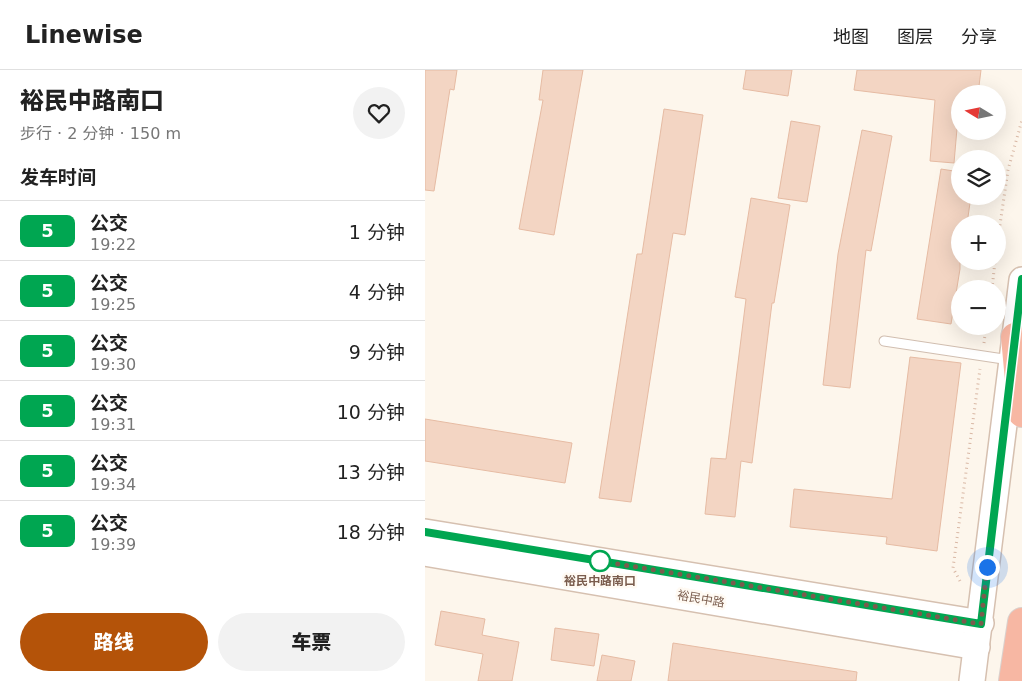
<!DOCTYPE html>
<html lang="zh">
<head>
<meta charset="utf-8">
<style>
  body { margin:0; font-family:"DejaVu Sans","Noto Sans SC",sans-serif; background:#f2f2f2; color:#222; height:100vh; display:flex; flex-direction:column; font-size:19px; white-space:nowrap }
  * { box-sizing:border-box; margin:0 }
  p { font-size:16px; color:#767676 }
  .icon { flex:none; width:28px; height:28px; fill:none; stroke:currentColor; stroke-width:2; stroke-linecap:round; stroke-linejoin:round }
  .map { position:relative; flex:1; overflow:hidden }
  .sheet { display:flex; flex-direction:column; background:#fff; width:425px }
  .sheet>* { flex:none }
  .badge { padding:0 10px; border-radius:8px; font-size:18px; line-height:32px }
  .needle { width:32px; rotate:280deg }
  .fabs { position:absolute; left:526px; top:15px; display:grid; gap:10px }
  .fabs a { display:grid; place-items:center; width:55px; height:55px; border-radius:50%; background:#fff; box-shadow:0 5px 20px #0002; font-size:25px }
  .you { position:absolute; width:25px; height:25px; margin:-12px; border:4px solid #fff; border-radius:50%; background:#1a73e8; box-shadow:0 0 0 8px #1a73e833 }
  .map>.badge { position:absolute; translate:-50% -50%; box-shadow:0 0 0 2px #fff }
  h2 { padding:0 20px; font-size:19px; line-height:45px }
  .round { display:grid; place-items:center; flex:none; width:52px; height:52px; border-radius:26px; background:#f2f2f2 }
  .overview { display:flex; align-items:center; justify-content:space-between; height:85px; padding:0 20px }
  h1 { font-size:24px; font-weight:800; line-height:38px }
  .action { display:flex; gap:10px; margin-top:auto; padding:10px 20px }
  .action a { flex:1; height:58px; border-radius:30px; background:#b45309; color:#fff; font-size:20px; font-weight:800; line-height:58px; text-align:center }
  .action a+a { background:#f2f2f2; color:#222 }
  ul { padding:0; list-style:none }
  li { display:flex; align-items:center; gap:15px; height:60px; padding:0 20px; border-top:1px solid #e0e0e0 }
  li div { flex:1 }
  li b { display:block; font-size:19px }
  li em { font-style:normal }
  li .badge { min-width:55px; font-weight:700; text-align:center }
  header { display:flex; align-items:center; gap:30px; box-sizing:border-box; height:70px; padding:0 25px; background:#fff; border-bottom:1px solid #e0e0e0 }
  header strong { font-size:24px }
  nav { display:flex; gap:28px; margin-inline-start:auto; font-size:18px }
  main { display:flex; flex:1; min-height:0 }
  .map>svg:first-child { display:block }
</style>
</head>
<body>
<header>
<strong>Linewise</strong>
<nav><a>地图</a><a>图层</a><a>分享</a></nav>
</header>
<main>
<section class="sheet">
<div class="overview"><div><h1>裕民中路南口</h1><p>步行 · 2 分钟 · 150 m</p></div><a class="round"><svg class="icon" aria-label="heart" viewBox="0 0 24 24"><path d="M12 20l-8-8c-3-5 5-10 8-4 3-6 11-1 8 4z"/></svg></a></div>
<h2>发车时间</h2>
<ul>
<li><span class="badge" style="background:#00a651;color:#fff">5</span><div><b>公交</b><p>19:22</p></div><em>1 分钟</em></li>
<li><span class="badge" style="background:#00a651;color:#fff">5</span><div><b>公交</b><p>19:25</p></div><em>4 分钟</em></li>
<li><span class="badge" style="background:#00a651;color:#fff">5</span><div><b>公交</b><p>19:30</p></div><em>9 分钟</em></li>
<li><span class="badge" style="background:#00a651;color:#fff">5</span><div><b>公交</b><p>19:31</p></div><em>10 分钟</em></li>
<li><span class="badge" style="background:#00a651;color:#fff">5</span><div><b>公交</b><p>19:34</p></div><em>13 分钟</em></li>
<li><span class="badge" style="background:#00a651;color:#fff">5</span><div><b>公交</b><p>19:39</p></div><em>18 分钟</em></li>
</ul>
<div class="action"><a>路线</a><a>车票</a></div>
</section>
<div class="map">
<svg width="597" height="611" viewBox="0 0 597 611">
  <rect width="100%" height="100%" fill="#fdf6ec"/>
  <g fill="#f3d5c3" stroke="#e6bba3">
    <path d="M 0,0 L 32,0 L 29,20 L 25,19 L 9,121 L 0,120 Z"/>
    <path d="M 118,0 L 158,0 L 129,165 L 94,159 L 118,30 L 114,30 Z"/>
    <path d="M 321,0 L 367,0 L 363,26 L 318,19 Z"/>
    <path d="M 432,0 L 556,0 L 553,24 L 535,24 L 529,93 L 505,91 L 510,30 L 429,20 Z"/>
    <path d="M 239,39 L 278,45 L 260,165 L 248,163 L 206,432 L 174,428 L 212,184 L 217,184 Z"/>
    <path d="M 366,51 L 395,56 L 382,132 L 353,128 Z"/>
    <path d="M 437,60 L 467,66 L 446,181 L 441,180 L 425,318 L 398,315 L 413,184 Z"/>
    <path d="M 516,99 L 535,102 L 535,126 L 546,126 L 542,154 L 535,154 L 535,199 L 526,254 L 492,249 Z"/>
    <path d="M 326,128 L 365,135 L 349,233 L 347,233 L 327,393 L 316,391 L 310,447 L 280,444 L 286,388 L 301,389 L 321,229 L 310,227 Z"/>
    <path d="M 485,287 L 536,293 L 512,481 L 461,474 L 462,467 L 365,457 L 369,419 L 467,429 Z"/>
    <path d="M 0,349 L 147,373 L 140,413 L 0,391 Z"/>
    <path d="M 16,541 L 60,549 L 57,565 L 94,572 L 87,611 L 53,611 L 58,584 L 10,575 Z"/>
    <path d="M 130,558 L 174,564 L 169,596 L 126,590 Z"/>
    <path d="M 248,573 L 432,602 L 431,611 L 243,611 Z"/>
    <path d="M 177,585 L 210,591 L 206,611 L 172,611 Z"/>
  </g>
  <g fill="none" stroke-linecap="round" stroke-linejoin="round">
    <defs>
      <path id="lane" d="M 459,271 L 585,290"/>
      <g id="secondary">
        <path d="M 0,462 L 556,553"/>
        <path d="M 0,483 L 552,577"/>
        <path d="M 547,611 L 597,210"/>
      </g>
      <g id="highway">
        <path d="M 590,267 L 597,343"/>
        <path d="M 588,611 L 597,552"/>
      </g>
    </defs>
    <use href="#lane" stroke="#d1beb0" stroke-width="11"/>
    <use href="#secondary" stroke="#d6c0b0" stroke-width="28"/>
    <use href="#highway" stroke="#dad1cd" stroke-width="30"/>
    <g stroke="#d9b8a5" stroke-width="3" stroke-dasharray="1 4" stroke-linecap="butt">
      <path d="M 572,175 L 583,100 L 597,50"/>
      <path d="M 567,219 L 570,191"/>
      <path d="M 559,273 L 561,256"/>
      <path d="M 535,511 L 528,498 L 555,299"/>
    </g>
    <use href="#lane" stroke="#fff" stroke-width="9"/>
    <use href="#secondary" stroke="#fff" stroke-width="25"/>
    <use href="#highway" stroke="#f7b7a3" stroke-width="28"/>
  </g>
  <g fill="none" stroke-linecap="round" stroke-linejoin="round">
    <defs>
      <path id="line" d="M 0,462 L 556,554 L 597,209"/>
    </defs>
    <use href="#line" stroke="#fff" stroke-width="11"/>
    <use href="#line" stroke="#00a651" stroke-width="8"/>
    <path stroke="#7a5c4d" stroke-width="5" stroke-dasharray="0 9" d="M 175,491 L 556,554 L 562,497"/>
  </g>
  <circle fill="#fff" stroke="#00a651" stroke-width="2.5" cx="175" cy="491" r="10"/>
  <g text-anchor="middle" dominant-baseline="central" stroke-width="5" stroke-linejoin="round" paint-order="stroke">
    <g font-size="12" font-weight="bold" fill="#7a5c4d" stroke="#fffaf3">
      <text x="175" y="511">裕民中路南口</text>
    </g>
    <g font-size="12" fill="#7a5c4d" stroke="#fffaf3">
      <text transform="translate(276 529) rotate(10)">裕民中路</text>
    </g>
  </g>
</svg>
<div class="fabs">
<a><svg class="needle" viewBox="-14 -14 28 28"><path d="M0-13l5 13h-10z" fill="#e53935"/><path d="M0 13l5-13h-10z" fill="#767676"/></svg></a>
<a><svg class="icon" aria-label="layers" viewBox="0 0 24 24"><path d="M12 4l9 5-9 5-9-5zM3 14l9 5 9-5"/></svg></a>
<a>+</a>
<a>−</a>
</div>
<div class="you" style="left:562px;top:497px"></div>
</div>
</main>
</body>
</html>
